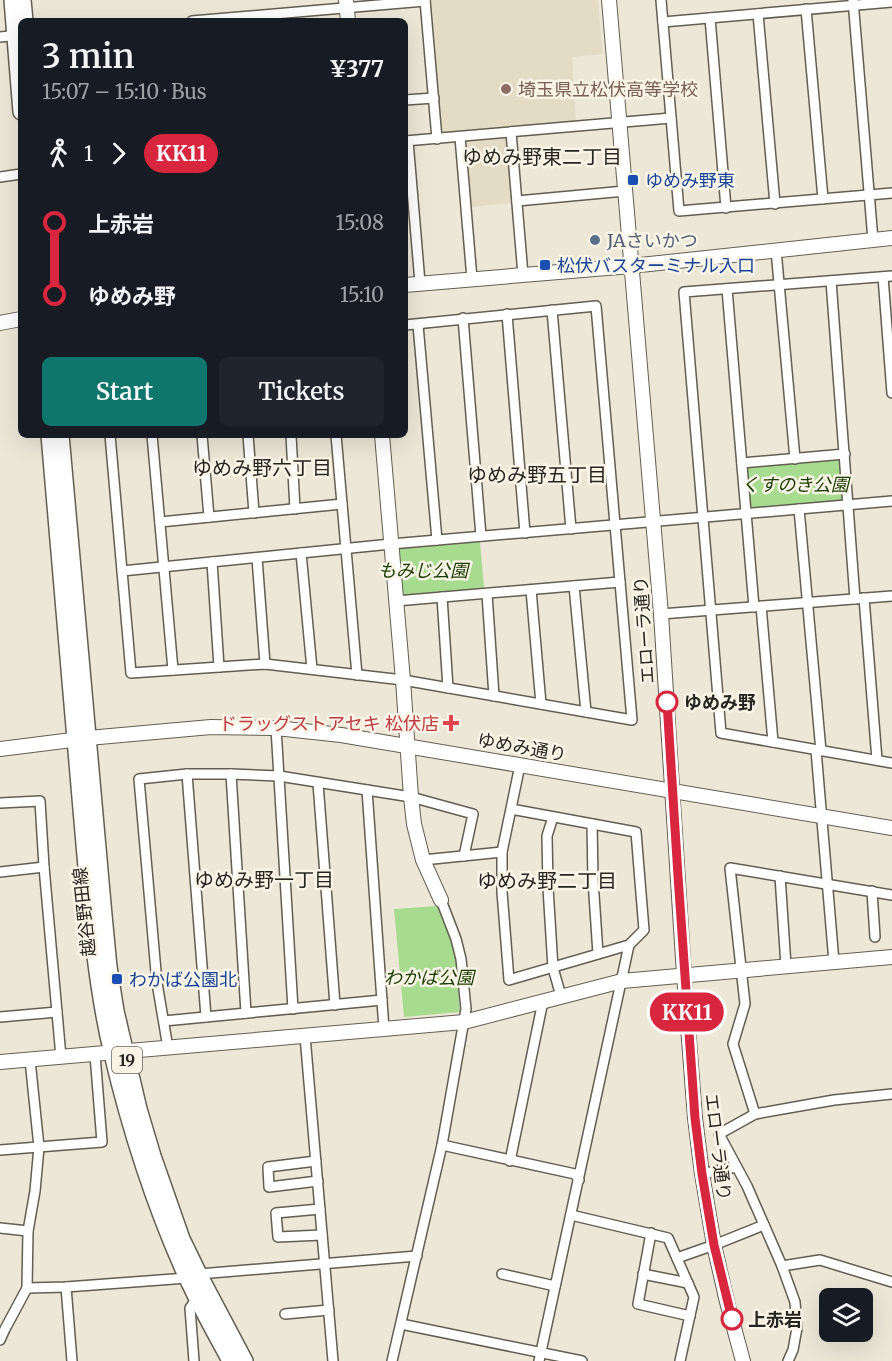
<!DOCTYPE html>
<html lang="en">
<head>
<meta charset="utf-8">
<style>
  body { margin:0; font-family:Merriweather,"Noto Sans JP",serif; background:#20242c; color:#f1f3f6; height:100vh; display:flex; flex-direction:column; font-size:22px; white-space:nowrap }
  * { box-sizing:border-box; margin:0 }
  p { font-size:20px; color:#9ea1a6 }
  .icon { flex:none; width:33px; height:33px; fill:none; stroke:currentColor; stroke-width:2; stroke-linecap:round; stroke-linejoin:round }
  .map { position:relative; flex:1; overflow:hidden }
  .sheet { position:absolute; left:18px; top:18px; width:390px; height:420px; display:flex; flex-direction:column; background:#171b24; border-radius:9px; box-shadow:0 6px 24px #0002 }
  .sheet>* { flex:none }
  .badge { padding:0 12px; border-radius:20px; font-size:21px; line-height:39px }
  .buttons { position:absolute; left:819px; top:1288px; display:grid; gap:12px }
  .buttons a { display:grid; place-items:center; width:54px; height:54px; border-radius:9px; background:#171b24; box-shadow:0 6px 24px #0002; font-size:30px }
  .map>.badge { position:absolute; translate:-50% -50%; box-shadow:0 0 0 3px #fff }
  .legs { display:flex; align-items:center; gap:9px; height:66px; padding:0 24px; font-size:20px }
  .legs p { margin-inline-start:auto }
  .summary { display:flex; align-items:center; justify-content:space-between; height:102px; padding:0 24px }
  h1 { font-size:33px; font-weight:600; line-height:45px }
  .action { display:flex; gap:12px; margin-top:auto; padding:12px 24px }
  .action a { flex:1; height:69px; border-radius:9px; background:#0f766e; color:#fff; font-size:24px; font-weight:600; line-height:69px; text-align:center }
  .action a+a { background:#20242c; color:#f1f3f6 }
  ul { padding:0 24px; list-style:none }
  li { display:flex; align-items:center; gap:21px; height:72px; font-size:22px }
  li i { display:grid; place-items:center; width:9px; height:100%; margin:0 8px; background:currentColor }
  li i::after { content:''; width:15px; height:15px; margin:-8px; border:4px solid; border-radius:50%; background:#171b24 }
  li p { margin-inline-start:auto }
  li:first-child i { background:linear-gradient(#0000 50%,currentColor 0) }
  li:last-child i { background:linear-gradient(currentColor 50%,#0000 0) }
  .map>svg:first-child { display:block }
</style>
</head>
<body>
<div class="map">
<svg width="892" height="1361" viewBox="0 0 892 1361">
  <rect width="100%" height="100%" fill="#ede7d8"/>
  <g fill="#e4dbc5">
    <path d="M 430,0 L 598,0 L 603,54 L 572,57 L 576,121 L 445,134 L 441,130 Z"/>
    <path d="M 506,136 L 508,138 L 513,203 L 470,207 L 465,142 L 467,139 Z"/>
  </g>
  <g fill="#a7db90">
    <path d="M 841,457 L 845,502 L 750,511 L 746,466 Z"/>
    <path d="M 480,542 L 484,588 L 404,596 L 401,592 L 397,552 L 399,548 Z"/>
    <path d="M 437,906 C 443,919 449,932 453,946 C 458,967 458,990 460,1012 L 404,1017 L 394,909 Z"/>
  </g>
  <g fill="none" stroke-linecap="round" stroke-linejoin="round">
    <defs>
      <g id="street">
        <path d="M 425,0 L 437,139"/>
        <path d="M 661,0 L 679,211 L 892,193"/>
        <path d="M 853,0 L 873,240"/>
        <path d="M 806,9 L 823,199"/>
        <path d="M 758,14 L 775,204"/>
        <path d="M 710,18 L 726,208"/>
        <path d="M 192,21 L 425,1"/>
        <path d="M 663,22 L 892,2"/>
        <path d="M 0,37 L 19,35"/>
        <path d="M 405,100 L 434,98"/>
        <path d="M 511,132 L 523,275"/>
        <path d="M 460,137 L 472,279"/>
        <path d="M 405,141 L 671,118"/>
        <path d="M 408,141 L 420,283"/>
        <path d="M 0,177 L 21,174"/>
        <path d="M 517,201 L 625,191"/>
        <path d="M 776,250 L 795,459"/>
        <path d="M 892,276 L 684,292 L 721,733 L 892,763"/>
        <path d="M 883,277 L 892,393"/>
        <path d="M 831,281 L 855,599"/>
        <path d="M 727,289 L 754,607"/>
        <path d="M 552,310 L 571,529"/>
        <path d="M 507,314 L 525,533"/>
        <path d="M 463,318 L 481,536"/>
        <path d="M 418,325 L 437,540"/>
        <path d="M 110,435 L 131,673 L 265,664 L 403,680 L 632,720 L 596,306 L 405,325"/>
        <path d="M 152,435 L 173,670"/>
        <path d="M 202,435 L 209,517"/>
        <path d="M 248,435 L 254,513"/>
        <path d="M 291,435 L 295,509"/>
        <path d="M 336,435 L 357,675"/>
        <path d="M 742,463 L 845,454"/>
        <path d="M 799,509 L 821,751"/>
        <path d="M 160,522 L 342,504"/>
        <path d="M 301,553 L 312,669"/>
        <path d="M 257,558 L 265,664"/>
        <path d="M 212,562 L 219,667"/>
        <path d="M 122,571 L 391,544 L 892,501"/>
        <path d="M 574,586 L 586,712"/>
        <path d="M 531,590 L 541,704"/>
        <path d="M 487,594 L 494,696"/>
        <path d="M 442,597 L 448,688"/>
        <path d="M 864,598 L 877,760"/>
        <path d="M 396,601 L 620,582"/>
        <path d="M 761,606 L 773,742"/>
        <path d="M 661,614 L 892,596"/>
        <path d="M 276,728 L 293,1009"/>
        <path d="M 816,750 L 834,962"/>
        <path d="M 187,774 L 206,1017"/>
        <path d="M 231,774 L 246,1013"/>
        <path d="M 318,783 L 335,1005"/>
        <path d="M 367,790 L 384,1029"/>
        <path d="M 0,803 L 40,801 L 44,867 L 61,1057"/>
        <path d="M 511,809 L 636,832 L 644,930 L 629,945 L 509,980 L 502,892 L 502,852 L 520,765"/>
        <path d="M 553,817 L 547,836 L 548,888 L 553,968 L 561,996"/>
        <path d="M 592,824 L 593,880 L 598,954"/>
        <path d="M 423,860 L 502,852"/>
        <path d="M 0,872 L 44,867"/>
        <path d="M 780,876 L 786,966"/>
        <path d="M 872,891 L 875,937"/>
        <path d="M 0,1017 L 57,1012"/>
        <path d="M 164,1021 L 382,1000"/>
        <path d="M 305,1036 L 333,1361"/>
        <path d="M 168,1048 L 157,983 L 139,779 L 187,774 L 231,774 L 279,776 L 411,797 L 473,814 L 464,856"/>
        <path d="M 755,1114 L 733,1044 L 745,1004 L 730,868 L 892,895"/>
        <path d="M 442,1145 L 575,1174 L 579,1180"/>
        <path d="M 0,1150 L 102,1142 L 95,1055"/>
        <path d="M 316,1161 L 268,1167 L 269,1187 L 318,1181"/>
        <path d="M 510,1161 L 543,1001"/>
        <path d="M 702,1174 L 736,1167"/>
        <path d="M 320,1209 L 276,1213 L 278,1237 L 322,1235"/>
        <path d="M 571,1215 L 668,1238 L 694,1297 L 680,1361"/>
        <path d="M 0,1228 L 28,1231"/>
        <path d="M 651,1233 L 638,1304 L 690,1316"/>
        <path d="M 677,1258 L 714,1245 L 764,1225"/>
        <path d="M 782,1266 L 820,1260 L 892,1282"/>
        <path d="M 199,1274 L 417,1256"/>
        <path d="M 502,1274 L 555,1286"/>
        <path d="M 643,1274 L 688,1283"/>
        <path d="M 66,1287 L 72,1361"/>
        <path d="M 27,1288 L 66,1287 L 187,1278"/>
        <path d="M 285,1314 L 329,1310"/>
        <path d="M 401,1324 L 582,1361"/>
        <path d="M 0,1340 L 5,1329 L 27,1288 L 28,1231 L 35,1191 L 39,1147 L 30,1060"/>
        <path d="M 194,1361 L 190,1308 L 197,1298"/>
        <path d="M 392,1361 L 442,1145 L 466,1009 L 461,959 L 456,939 L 441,900"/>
        <path d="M 539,1361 L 629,945"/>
        <path d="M 788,1361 L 793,1350 L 797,1328 L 795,1302 L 782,1266 L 747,1186 L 719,1134 L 755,1114 L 834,1100 L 892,1094"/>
      </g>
      <g id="secondary">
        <path d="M 346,0 L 348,21"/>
        <path d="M 609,0 L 661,614 L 684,975 L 695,1118 L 702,1174 L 714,1245 L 727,1302 L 743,1361"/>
        <path d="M 405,285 L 631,266 L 892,238"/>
        <path d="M 0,323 L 21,319"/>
        <path d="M 382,435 L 403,680 L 411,797 L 414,824 L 423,860 L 441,900"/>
        <path d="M 0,749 L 88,738 L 211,727 L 276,728 L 341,735 L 892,828"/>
        <path d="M 0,1062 L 464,1022 L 622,981 L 892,957"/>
      </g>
      <g id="primary">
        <path d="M 12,0 L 21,112"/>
        <path d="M 23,0 L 25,21"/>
        <path d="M 49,435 C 61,564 70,693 82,821 C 89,899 94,978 112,1054 C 130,1130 154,1205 186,1276 C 199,1305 215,1333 230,1361"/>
        <path d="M 61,435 L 104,915 L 109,967 L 116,1011 L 139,1109 L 153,1156 L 182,1239 L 199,1274 L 245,1361"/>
      </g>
    </defs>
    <use href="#street" stroke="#635e52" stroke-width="12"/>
    <use href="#secondary" stroke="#635e52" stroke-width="16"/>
    <use href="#primary" stroke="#635e52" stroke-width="18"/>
    <use href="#street" stroke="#fff" stroke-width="9"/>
    <use href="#secondary" stroke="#fff" stroke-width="14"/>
    <use href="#primary" stroke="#fff" stroke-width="15"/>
  </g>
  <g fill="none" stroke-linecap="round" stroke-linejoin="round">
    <defs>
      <path id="line-1" d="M 667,702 L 678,876 L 695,1118 L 702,1174 L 714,1245 L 732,1319"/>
    </defs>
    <use href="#line-1" stroke="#fff" stroke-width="14"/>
    <use href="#line-1" stroke="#d7263d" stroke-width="9"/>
  </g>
  <circle fill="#8d6e63" stroke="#faf4e6" stroke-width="2" cx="506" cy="89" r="6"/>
  <g fill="#1a4fb4" stroke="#faf4e6" stroke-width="2">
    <rect x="627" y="174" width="12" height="12" rx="3"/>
    <rect x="539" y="259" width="12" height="12" rx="3"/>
    <rect x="111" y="973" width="12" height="12" rx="3"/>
  </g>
  <circle fill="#5c6f8a" stroke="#faf4e6" stroke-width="2" cx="595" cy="240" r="6"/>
  <g fill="#fff" stroke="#d7263d" stroke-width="3">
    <circle cx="667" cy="702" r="10"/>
    <circle cx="732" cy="1319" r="10"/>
  </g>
  <path fill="#e0444e" stroke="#faf4e6" stroke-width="2" d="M448 714h6v6h6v6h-6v6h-6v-6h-6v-6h6z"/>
  <g text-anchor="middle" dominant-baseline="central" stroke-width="5" stroke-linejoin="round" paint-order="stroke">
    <rect fill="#faf4e6" stroke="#66635b" stroke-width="1.5" x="112" y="1047" width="30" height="26" rx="4.5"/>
    <g font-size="16" font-weight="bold" fill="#272520">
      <text x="127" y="1060">19</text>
    </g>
    <g font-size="18" fill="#785e54" stroke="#faf4e6" text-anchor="start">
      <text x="518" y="89">埼玉県立松伏高等学校</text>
    </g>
    <g font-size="18" fill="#164399" stroke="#faf4e6" text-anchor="start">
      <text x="645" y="180">ゆめみ野東</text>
      <text x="557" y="265">松伏バスターミナル入口</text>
      <text x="129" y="979">わかば公園北</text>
    </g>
    <g font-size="18" fill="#4e5e75" stroke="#faf4e6" text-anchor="start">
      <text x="607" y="240">JAさいかつ</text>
    </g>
    <g font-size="18" font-style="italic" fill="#163b00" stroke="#faf4e6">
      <text x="795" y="484">くすのき公園</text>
      <text x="423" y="570">もみじ公園</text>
      <text x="429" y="977">わかば公園</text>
    </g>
    <g font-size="18" fill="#272520" stroke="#faf4e6">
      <text transform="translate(644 630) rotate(-94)">エローラ通り</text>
      <text transform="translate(522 747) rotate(10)">ゆめみ通り</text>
      <text transform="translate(84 912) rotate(-96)">越谷野田線</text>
      <text transform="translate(718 1147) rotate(83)">エローラ通り</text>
    </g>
    <g font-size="18" font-weight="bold" fill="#272520" stroke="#faf4e6" text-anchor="start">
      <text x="684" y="702">ゆめみ野</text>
      <text x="748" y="1319">上赤岩</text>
    </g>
    <g font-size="18" fill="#be3a42" stroke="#faf4e6" text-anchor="end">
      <text x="439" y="723">ドラッグストアセキ 松伏店</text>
    </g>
    <g font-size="20" fill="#272520" stroke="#faf4e6">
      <text x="542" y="156">ゆめみ野東二丁目</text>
      <text x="262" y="467">ゆめみ野六丁目</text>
      <text x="537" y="474">ゆめみ野五丁目</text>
      <text x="264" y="879">ゆめみ野一丁目</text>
      <text x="547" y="880">ゆめみ野二丁目</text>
    </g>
  </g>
</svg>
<div class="buttons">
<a><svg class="icon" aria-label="layers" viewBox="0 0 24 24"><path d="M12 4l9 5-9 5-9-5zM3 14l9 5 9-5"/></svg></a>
</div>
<b class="badge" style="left:687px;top:1012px;background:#d7263d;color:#fff">KK11</b>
<section class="sheet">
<div class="summary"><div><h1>3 min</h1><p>15:07 – 15:10 · Bus</p></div><b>¥377</b></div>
<div class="legs"><svg class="icon" aria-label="walk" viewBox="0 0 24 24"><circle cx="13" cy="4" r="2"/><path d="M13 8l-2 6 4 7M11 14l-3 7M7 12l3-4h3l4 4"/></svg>1<svg class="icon" aria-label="forward" viewBox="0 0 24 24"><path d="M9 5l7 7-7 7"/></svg><b class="badge" style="background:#d7263d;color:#fff">KK11</b></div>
<ul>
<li><i style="color:#d7263d"></i><b>上赤岩</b><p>15:08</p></li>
<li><i style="color:#d7263d"></i><b>ゆめみ野</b><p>15:10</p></li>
</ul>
<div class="action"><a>Start</a><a>Tickets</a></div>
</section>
</div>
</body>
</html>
